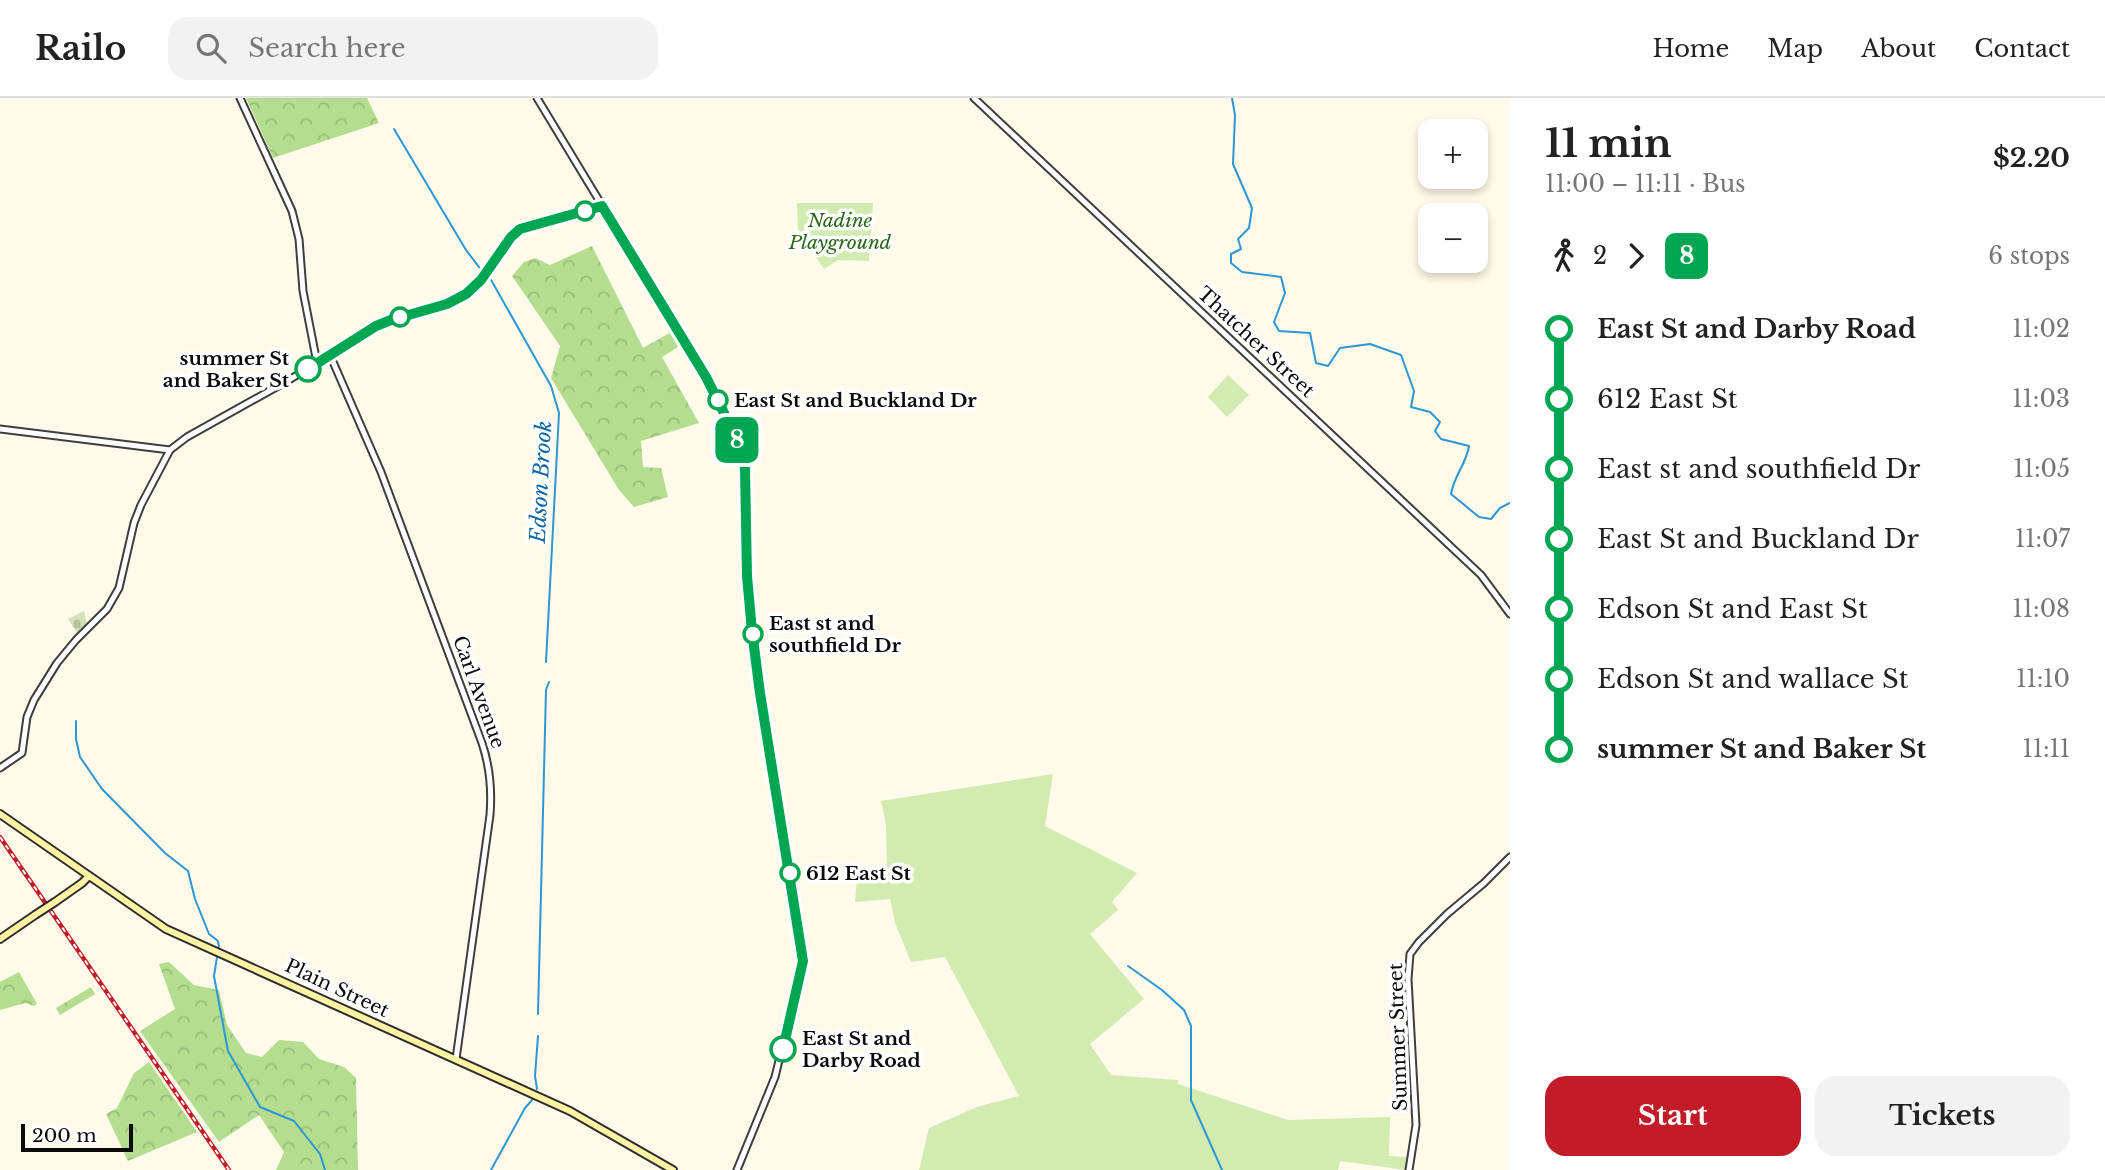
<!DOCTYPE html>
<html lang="en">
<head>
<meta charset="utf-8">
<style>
  body { margin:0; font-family:"Libre Baskerville",serif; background:#f2f2f2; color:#222; height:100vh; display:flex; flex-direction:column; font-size:26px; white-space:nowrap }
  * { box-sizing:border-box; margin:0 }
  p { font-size:23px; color:#767676 }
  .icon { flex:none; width:38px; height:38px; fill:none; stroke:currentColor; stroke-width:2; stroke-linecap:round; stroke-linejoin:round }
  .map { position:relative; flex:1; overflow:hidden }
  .panel { display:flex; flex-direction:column; background:#fff; width:595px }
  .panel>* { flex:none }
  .badge { padding:0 14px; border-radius:10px; font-size:24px; line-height:46px }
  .controls { position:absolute; left:1418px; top:21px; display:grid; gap:14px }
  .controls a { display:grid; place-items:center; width:70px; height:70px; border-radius:14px; background:#fff; box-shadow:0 4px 10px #0003; font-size:35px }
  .scale { position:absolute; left:21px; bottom:18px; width:112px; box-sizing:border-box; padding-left:7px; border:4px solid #0b0b0b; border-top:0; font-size:19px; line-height:24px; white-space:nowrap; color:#0b0b0b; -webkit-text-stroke:5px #fff; paint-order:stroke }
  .map>.badge { position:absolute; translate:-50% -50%; box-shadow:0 0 0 4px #fff }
  .legs { display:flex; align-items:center; gap:10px; height:77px; padding:0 35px; font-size:23px }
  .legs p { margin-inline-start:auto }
  .headline { display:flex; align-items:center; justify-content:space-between; height:119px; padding:0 35px }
  h1 { font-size:38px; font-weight:700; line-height:52px }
  .cta { display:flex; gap:14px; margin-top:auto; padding:14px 35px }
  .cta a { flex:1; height:80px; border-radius:21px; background:#c21c28; color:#fff; font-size:28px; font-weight:700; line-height:80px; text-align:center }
  .cta a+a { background:#f2f2f2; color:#222 }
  ul { padding:0 35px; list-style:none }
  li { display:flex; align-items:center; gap:24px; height:70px; font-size:26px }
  li i { display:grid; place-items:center; width:10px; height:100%; margin:0 9px; background:currentColor }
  li i::after { content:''; width:18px; height:18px; margin:-9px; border:5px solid; border-radius:50%; background:#fff }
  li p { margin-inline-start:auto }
  li:first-child i { background:linear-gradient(#0000 50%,currentColor 0) }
  li:last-child i { background:linear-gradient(currentColor 50%,#0000 0) }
  header { display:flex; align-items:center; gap:42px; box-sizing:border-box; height:98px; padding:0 35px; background:#fff; border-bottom:2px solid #e0e0e0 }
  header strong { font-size:33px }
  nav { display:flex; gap:38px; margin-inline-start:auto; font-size:24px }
  .search { width:490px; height:63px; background:#f2f2f2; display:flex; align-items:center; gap:18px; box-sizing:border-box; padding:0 24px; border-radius:21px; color:#767676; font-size:26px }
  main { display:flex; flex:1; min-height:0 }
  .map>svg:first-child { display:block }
</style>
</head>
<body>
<header>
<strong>Railo</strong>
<div class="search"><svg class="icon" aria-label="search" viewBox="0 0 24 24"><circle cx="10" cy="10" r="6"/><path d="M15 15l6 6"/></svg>Search here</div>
<nav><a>Home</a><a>Map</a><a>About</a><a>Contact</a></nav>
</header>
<main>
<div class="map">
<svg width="1510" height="1072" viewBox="0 0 1510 1072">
  <defs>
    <pattern id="forest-crowns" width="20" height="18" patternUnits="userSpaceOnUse" patternTransform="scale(1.75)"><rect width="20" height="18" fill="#b4dd8f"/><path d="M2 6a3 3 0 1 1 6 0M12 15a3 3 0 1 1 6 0" fill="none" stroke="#99bc7a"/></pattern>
    <pattern id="cemetery-stones" width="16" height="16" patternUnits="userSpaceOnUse" patternTransform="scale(1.75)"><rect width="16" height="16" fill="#d5e1ba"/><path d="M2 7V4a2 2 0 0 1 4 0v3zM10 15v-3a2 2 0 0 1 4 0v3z" fill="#b6c09f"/></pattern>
  </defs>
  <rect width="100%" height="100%" fill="#fffae9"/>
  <g fill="url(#forest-crowns)">
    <path d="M 246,0 L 367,0 L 379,25 L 273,60 Z"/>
    <path d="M 592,148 L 643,250 L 673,233 L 683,246 L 662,259 L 699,325 L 641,343 L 643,369 L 661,370 L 668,399 L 634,409 L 619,392 L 551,280 L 560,248 L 512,178 L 524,164 L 535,160 L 550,167 Z"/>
    <path d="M 169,864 L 194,887 L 219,892 L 227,927 L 246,955 L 262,959 L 279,942 L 303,944 L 319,961 L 344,969 L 356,980 L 358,1072 L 276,1072 L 284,1054 L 259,1017 L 219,1044 L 140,933 L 175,911 L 159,866 Z"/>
    <path d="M 19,874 L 37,906 L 34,908 L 25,905 L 0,912 L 0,884 Z"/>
    <path d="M 91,889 L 95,896 L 60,917 L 56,910 Z"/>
    <path d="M 149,964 L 197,1034 L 128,1063 L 106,1016 L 117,1010 L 134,975 Z"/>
  </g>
  <path fill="url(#cemetery-stones)" d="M 84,513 L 87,526 L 78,536 L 68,521 Z"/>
  <g fill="#d1ebb1">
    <path d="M 797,105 L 873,105 L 869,163 L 838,162 L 824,171 L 798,131 Z"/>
    <path d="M 1228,277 L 1249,297 L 1227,319 L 1208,299 Z"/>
    <path d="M 1053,676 L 1045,728 L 1137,775 L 1112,804 L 1118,812 L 1090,836 L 1144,901 L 1090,946 L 1111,977 L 1178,982 L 1178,986 L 1288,1022 L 1390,1019 L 1389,1058 L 1408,1059 L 1406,1072 L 1340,1063 L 1338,1072 L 919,1072 L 929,1030 L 977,1009 L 1019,998 L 945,859 L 911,864 L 895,825 L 890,801 L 855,804 L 857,781 L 887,777 L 886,726 L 881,703 Z"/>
  </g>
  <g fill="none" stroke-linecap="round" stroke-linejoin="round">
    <g stroke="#2d96d5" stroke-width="2">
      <path d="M 1232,0 L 1235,17 L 1233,66 L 1252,110 L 1249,130 L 1238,141 L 1241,151 L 1231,156 L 1231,165 L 1242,174 L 1281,179 L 1285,195 L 1274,224 L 1279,233 L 1310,235 L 1316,265 L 1328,268 L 1340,250 L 1370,246 L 1401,257 L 1414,293 L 1411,309 L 1430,314 L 1440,324 L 1435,333 L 1441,341 L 1469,348 C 1466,367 1454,377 1451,396 L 1479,419 L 1491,421 L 1500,410 L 1510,405"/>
      <path d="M 394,31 L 466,152 L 482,173"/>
      <path d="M 490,180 L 551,288 L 559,315 L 546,564"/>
      <path d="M 76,623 L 76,641 L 80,659 L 102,691 L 165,755 L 188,773 L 195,801 L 209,836 L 218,843 L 219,849"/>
      <path d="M 217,859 L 214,878 L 228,953 L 260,1009 L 294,1023 L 320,1056 L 325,1072"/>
      <path d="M 1128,868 L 1162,892 L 1184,912 L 1191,928 L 1191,1002 L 1222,1072"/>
      <path d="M 538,916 L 546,592 L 549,584"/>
      <path d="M 537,991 L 535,978 L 538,938"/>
      <path d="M 491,1072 L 525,1010 L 533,1001"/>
    </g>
    <defs>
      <g id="tertiary">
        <path d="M 240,0 L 292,113 L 299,141 L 303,193 L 317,265"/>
        <path d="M 537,0 L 706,279 L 736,339 L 745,370 L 747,478 L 760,595 L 803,863 L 775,979 L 737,1072"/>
        <path d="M 974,0 L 1481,477 L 1510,516"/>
        <path d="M 330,257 L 381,374 L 482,645 C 490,669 492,692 490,717 L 456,961"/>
        <path d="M 0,331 L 170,352"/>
        <path d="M 0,670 L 22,655 L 27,619 L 34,602 L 57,565 L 76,542 L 107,511 L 119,490 L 134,425 L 141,407 L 170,352 L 187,339 L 289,282 L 376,228 C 405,215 443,215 468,194 C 490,177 498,148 520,131 L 602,108"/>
        <path d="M 1409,1072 L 1416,1027 L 1408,881 L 1410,856 L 1419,844 L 1447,816 L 1484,785 L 1510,759"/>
      </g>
      <g id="secondary">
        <path d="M 0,716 L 166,831 L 570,1013 L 673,1072"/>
        <path d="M 55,804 L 82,785 L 89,778"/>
        <path d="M 0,841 L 35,817"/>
      </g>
    </defs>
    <use href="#tertiary" stroke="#3e3e3e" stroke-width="9"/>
    <use href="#secondary" stroke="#2d2d2d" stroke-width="10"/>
    <use href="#tertiary" stroke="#fff" stroke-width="5"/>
    <use href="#secondary" stroke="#fff3a4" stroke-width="6"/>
    <defs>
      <path id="rail" d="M 0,739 L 229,1072"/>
    </defs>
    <use href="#rail" stroke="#c21c28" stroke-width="4.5"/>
    <use href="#rail" stroke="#fff" stroke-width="2" stroke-dasharray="5" stroke-linecap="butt"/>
    <defs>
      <path id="secondary-bridge" d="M 35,817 L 55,804"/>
    </defs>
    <use href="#secondary-bridge" stroke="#2d2d2d" stroke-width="10" stroke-linecap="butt"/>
    <use href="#secondary-bridge" stroke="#fff3a4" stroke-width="6"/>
  </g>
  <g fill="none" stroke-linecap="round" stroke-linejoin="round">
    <defs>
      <path id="line-1" d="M 308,271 L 376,228 L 391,222 L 447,206 L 466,196 L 481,182 L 511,139 L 520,131 L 602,108 L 706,279 L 736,339 L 745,370 L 747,478 L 752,533 L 760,595 L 803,863 L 783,951"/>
    </defs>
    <use href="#line-1" stroke="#fff" stroke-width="16"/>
    <use href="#line-1" stroke="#00a651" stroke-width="10"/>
  </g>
  <g fill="#fff" stroke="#00a651" stroke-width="3.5">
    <circle cx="585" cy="113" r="9"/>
    <circle cx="400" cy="219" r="9"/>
    <circle cx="308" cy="271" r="12"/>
    <circle cx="718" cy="302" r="9"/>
    <circle cx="753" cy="536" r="9"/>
    <circle cx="790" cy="775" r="9"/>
    <circle cx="783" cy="951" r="12"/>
  </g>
  <g text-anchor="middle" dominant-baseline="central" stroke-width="7" stroke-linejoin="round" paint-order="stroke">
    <g font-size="19" font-style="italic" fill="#2a6618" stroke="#fff">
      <text x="840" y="122">Nadine<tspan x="840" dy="22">Playground</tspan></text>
    </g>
    <g font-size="19" fill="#0b0b0b" stroke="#fff">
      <text transform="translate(1256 244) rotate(43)">Thatcher Street</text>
      <text transform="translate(479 594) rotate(70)">Carl Avenue</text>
      <text transform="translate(337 890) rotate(25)">Plain Street</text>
      <text transform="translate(1398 939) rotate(-92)">Summer Street</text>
    </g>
    <g font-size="19" font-weight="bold" fill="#0b0b0b" stroke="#fff" text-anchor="start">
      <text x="289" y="260" text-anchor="end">summer St<tspan x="289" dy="22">and Baker St</tspan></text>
      <text x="734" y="302">East St and Buckland Dr</text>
      <text x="769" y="525">East st and<tspan x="769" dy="22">southfield Dr</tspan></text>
      <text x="806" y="775">612 East St</text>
      <text x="802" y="940">East St and<tspan x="802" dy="22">Darby Road</tspan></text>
    </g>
    <g font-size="21" font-style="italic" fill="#0e66a3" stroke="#fff">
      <text transform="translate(541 384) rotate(-87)">Edson Brook</text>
    </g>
  </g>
</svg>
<div class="controls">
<a>+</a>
<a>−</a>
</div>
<div class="scale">200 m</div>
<b class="badge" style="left:737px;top:342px;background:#00a651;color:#fff">8</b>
</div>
<section class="panel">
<div class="headline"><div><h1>11 min</h1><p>11:00 – 11:11 · Bus</p></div><b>$2.20</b></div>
<div class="legs"><svg class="icon" aria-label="walk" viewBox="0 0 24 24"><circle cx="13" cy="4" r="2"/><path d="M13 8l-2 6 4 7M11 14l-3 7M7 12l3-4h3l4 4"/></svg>2<svg class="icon" aria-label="forward" viewBox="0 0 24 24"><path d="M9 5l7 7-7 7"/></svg><b class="badge" style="background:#00a651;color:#fff">8</b><p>6 stops</p></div>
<ul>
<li><i style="color:#00a651"></i><b>East St and Darby Road</b><p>11:02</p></li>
<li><i style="color:#00a651"></i><span>612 East St</span><p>11:03</p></li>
<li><i style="color:#00a651"></i><span>East st and southfield Dr</span><p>11:05</p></li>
<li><i style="color:#00a651"></i><span>East St and Buckland Dr</span><p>11:07</p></li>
<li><i style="color:#00a651"></i><span>Edson St and East St</span><p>11:08</p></li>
<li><i style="color:#00a651"></i><span>Edson St and wallace St</span><p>11:10</p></li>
<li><i style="color:#00a651"></i><b>summer St and Baker St</b><p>11:11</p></li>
</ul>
<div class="cta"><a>Start</a><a>Tickets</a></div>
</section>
</main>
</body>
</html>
